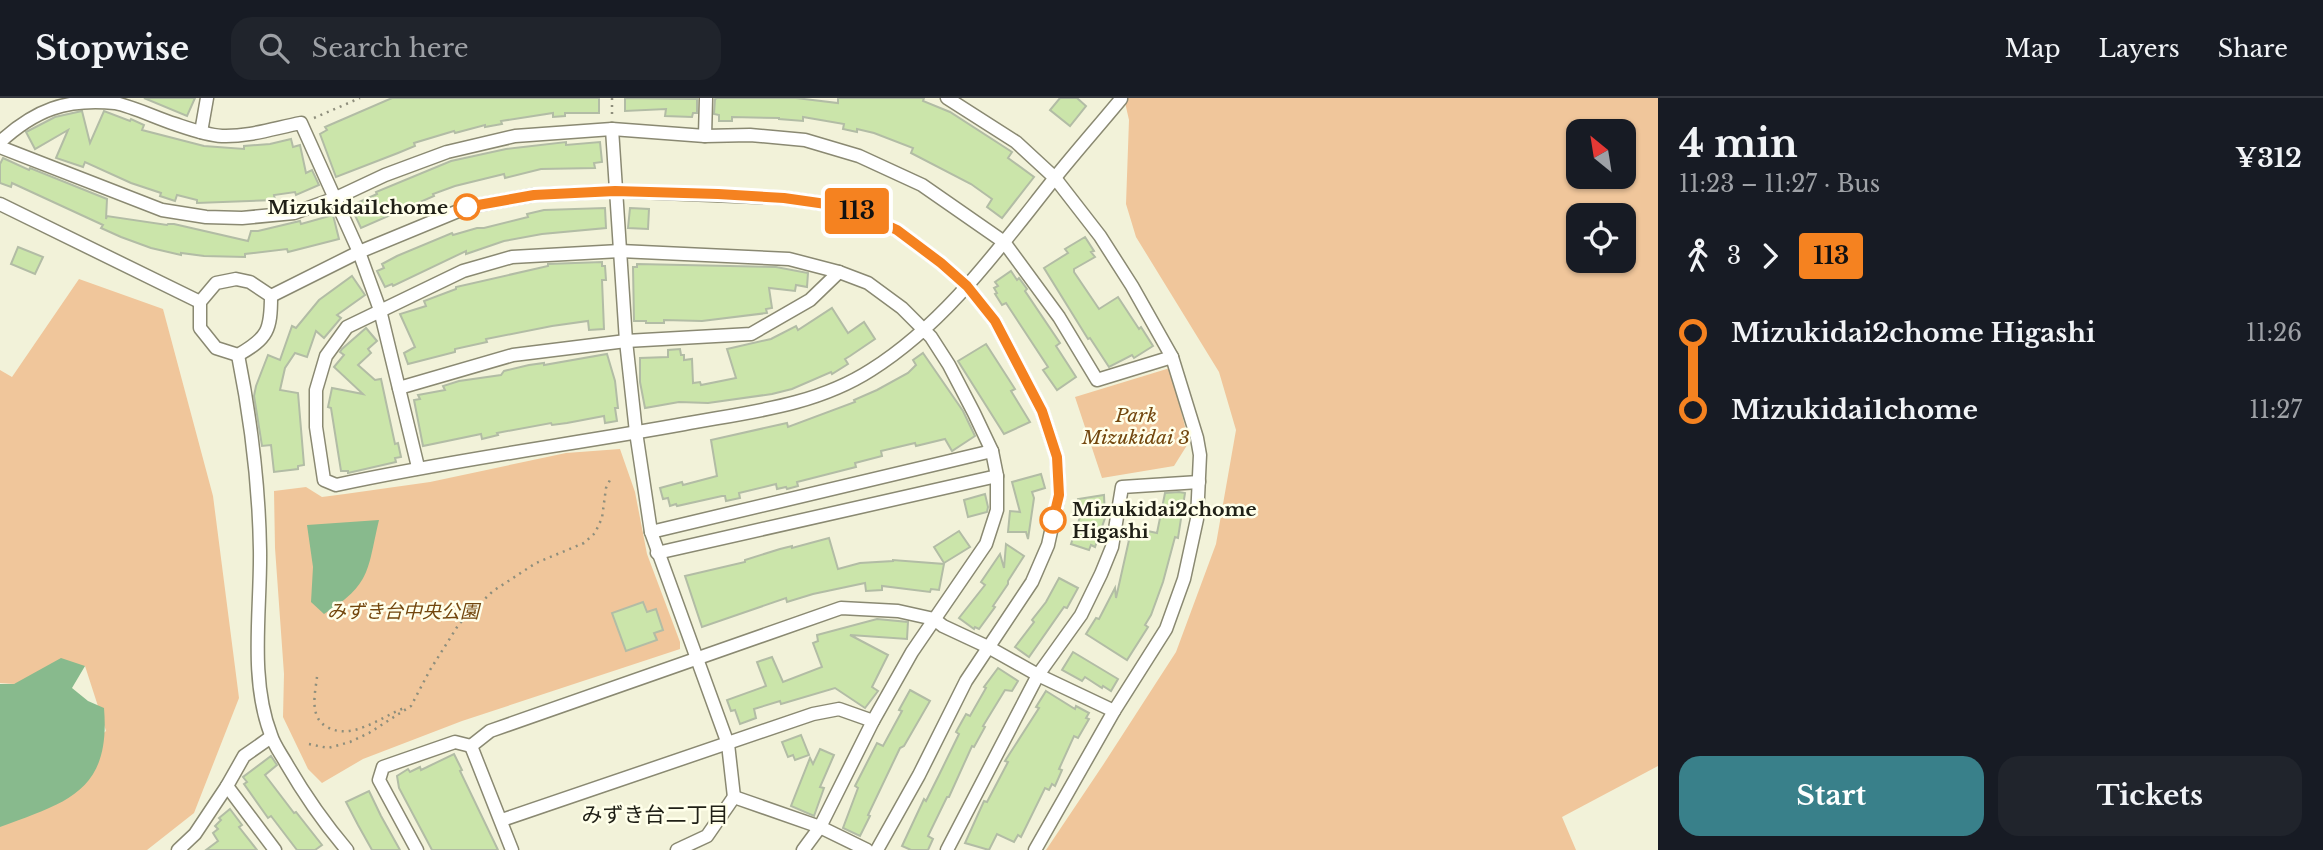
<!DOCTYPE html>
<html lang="en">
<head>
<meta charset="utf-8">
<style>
  body { margin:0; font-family:"Libre Baskerville","Noto Sans JP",serif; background:#20242c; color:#f1f3f6; height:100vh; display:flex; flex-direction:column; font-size:26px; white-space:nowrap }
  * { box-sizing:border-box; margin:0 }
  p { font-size:23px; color:#9ea1a6 }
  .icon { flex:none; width:38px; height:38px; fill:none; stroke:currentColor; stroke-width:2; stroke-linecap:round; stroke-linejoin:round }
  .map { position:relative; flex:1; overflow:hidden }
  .sheet { display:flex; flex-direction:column; background:#171b24; width:665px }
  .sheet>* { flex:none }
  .badge { padding:0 14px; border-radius:5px; font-size:24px; line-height:46px }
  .needle { width:46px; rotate:330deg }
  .controls { position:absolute; left:1566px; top:21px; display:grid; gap:14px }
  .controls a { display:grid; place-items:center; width:70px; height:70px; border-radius:14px; background:#171b24; box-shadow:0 2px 5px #0004; font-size:35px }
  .map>.badge { position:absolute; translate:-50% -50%; box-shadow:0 0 0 4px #fff }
  .legs { display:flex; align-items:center; gap:10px; height:77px; padding:0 21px; font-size:23px }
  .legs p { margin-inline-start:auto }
  .summary { display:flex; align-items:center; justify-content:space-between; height:119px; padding:0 21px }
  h1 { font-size:38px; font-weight:700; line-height:52px }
  .button { display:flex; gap:14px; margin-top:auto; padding:14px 21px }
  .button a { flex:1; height:80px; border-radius:21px; background:#39808a; color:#fff; font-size:28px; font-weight:700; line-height:80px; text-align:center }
  .button a+a { background:#20242c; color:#f1f3f6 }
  ul { padding:0 21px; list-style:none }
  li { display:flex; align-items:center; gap:24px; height:77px; font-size:26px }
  li i { display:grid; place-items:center; width:10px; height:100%; margin:0 9px; background:currentColor }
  li i::after { content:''; width:18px; height:18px; margin:-9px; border:5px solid; border-radius:50%; background:#171b24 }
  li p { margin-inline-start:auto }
  li:first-child i { background:linear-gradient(#0000 50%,currentColor 0) }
  li:last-child i { background:linear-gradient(currentColor 50%,#0000 0) }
  header { display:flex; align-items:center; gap:42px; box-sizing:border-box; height:98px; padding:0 35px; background:#171b24; border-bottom:2px solid #363941 }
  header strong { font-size:33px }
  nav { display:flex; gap:38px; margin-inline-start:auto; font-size:24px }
  .search { width:490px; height:63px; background:#20242c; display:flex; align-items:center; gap:18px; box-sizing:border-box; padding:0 24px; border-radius:21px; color:#9ea1a6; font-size:26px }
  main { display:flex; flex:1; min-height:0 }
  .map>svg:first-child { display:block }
</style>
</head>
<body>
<header>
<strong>Stopwise</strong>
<div class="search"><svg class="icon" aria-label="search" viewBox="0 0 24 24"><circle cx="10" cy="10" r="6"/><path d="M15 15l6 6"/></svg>Search here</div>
<nav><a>Map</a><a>Layers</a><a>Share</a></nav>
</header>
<main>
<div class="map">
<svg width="1658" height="752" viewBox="0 0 1658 752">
  <rect width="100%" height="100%" fill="#f2f2d9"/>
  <g fill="#f0c69b" fill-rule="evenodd">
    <path d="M 1124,0 L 1658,0 L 1658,668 L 1562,719 L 1576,752 L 1046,752 L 1103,667 L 1176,554 L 1216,446 L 1236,332 L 1219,274 L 1136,139 L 1126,106 L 1129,22 ZM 1578,33 L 1624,33 L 1624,79 L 1578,79 ZM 1578,117 L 1624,117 L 1624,163 L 1578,163 Z"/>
    <path d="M 79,181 L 163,211 L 213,398 L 239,600 L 194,715 L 147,752 L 0,752 L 0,724 L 106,633 L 85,568 L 14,586 L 0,585 L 0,272 L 12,279 Z"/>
    <path d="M 1170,270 L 1189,344 L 1174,368 L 1102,380 L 1075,299 Z"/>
    <path d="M 620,351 L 635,394 L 647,456 L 680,544 L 680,551 L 462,623 L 363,661 L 322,685 L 308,671 L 283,619 L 284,576 L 275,450 L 274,393 L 306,389 L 322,399 L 345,396 L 430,384 L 566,355 Z"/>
  </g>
  <g fill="#88ba8d">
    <path d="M 379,422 C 367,472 372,486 324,516 L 311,504 L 313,469 L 307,427 Z"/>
    <path d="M 61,560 L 85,568 L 72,590 L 88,603 L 104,610 C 111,694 67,704 0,729 L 0,586 L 14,586 Z"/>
  </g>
  <g fill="#cbe5aa" stroke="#b2bca5" stroke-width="2">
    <path d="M 144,0 L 195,0 L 187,18 Z"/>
    <path d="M 392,0 L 599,0 L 599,15 L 565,15 L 565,18 L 553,19 L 553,15 L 501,23 L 502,26 L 485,29 L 485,27 L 455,35 L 454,33 L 414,45 L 415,48 L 398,55 L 336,79 L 320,36 L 327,32 L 325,29 Z"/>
    <path d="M 625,0 L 697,1 L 697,15 L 693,15 L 692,19 L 665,18 L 666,11 L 625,13 Z"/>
    <path d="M 717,0 L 796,0 L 838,5 L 838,0 L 924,0 L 923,3 L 950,14 L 1012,54 L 1008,60 L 1034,79 L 1002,120 L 987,109 L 992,101 L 971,86 L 911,55 L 913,50 L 874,35 L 857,31 L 857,34 L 843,31 L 844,26 L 803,19 L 803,23 L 779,21 L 779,20 L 732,19 L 732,23 L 719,23 L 719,17 L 714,16 L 715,1 Z"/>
    <path d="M 1060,0 L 1077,0 L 1086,8 L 1070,28 L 1050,12 Z"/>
    <path d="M 82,13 L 90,45 L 104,13 L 130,23 L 131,21 L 144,27 L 142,32 L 204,48 L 244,51 L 244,48 L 270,46 L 291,41 L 293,49 L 300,47 L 306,75 L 312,72 L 319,87 L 296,97 L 295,94 L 274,97 L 275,102 L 197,105 L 197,102 L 177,97 L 175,103 L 160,98 L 161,95 L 131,85 L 85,64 L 83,69 L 56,60 L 68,32 L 35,51 L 26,34 L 55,19 Z"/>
    <path d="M 566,44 L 566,47 L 600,44 L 602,64 L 594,65 L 595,70 L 541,71 L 505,80 L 504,76 L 455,88 L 433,96 L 434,98 L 361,130 L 352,111 L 359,108 L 357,105 L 377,96 L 376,94 L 451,63 L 506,51 Z"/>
    <path d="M 3,60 L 29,72 L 30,70 L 107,101 L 106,121 L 107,118 L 167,127 L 168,126 L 174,126 L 248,143 L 251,133 L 258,133 L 300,123 L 301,126 L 333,117 L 339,141 L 288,154 L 287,151 L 245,156 L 245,159 L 204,158 L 181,155 L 181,157 L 151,150 L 121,139 L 101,130 L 103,127 L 12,85 L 11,89 L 0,85 L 0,66 Z"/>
    <path d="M 605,110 L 606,130 L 542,136 L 504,143 L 466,156 L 466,153 L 393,188 L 392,186 L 385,189 L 377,173 L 384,170 L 382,166 L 397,158 L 452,135 L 453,137 L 477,130 L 484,130 L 528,119 L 527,116 L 544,112 Z"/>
    <path d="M 630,110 L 649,111 L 648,131 L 628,130 Z"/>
    <path d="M 1085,139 L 1094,153 L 1091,154 L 1095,159 L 1074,171 L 1074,174 L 1099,211 L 1118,199 L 1139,231 L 1141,229 L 1153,248 L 1134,260 L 1132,257 L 1109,269 L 1090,240 L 1088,241 L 1044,170 L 1068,155 L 1065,151 Z"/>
    <path d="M 18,149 L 43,159 L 35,176 L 11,166 Z"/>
    <path d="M 602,164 L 602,168 L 605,168 L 606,182 L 602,182 L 604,231 L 589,232 L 588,223 L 552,228 L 486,241 L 487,244 L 455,251 L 455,254 L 408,266 L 404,255 L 415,249 L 400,216 L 426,208 L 424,203 L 456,191 L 456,189 L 548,168 L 548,166 Z"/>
    <path d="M 637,166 L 776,169 L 808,175 L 807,189 L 796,187 L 795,193 L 769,190 L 772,210 L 766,211 L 767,215 L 702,223 L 664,222 L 664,225 L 646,225 L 646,223 L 634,223 L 633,169 L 637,169 Z"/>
    <path d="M 1011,173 L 1017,182 L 1019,180 L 1027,191 L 1025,193 L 1060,245 L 1056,248 L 1076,279 L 1057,292 L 1043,272 L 1048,269 L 1006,205 L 1002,207 L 995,196 L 997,195 L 994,190 L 998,188 L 995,184 Z"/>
    <path d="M 352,178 L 365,197 L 337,217 L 341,220 L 324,240 L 316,233 L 307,259 L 295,255 L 285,270 L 280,292 L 298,295 L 304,367 L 298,368 L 298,371 L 274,374 L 271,347 L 262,348 L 254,298 L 256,288 L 268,257 L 280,262 L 292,228 L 296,230 L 319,202 Z"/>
    <path d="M 832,210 L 848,235 L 864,224 L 875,241 L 850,258 L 845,261 L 848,266 L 832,276 L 831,274 L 792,291 L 772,296 L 708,305 L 679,304 L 645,310 L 640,284 L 640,260 L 668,259 L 668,252 L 680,251 L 681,257 L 684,257 L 684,262 L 692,261 L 693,285 L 700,284 L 701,287 L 736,280 L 727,251 L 771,241 L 796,228 L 798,232 Z"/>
    <path d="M 366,230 L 377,243 L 368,251 L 371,255 L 358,267 L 375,282 L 381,281 L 395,346 L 398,345 L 401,359 L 395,360 L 396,364 L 348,375 L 348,373 L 341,373 L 331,310 L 328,309 L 332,290 L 363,296 L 334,269 L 344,257 L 340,254 L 342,251 Z"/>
    <path d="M 986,246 L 1015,291 L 1011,293 L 1030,324 L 1004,336 L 958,263 Z"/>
    <path d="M 923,255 L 963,313 L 975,338 L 952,353 L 945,341 L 916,348 L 915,345 L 881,353 L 882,358 L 855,365 L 856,369 L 797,384 L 798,388 L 787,391 L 786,389 L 777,391 L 776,386 L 739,395 L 740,400 L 726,403 L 725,398 L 722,398 L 677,408 L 676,406 L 670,408 L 668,400 L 663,401 L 660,390 L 682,384 L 683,387 L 717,378 L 711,342 L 787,325 L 788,329 L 855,304 L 854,302 L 877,292 L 908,275 L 916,267 L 913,262 Z"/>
    <path d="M 607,256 L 615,283 L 618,310 L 615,310 L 617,323 L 605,325 L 604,318 L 567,325 L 552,327 L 551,325 L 497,335 L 498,337 L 482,341 L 481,336 L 423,348 L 414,302 L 420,301 L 418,297 L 445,292 L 443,288 L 459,283 L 501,277 L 504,273 L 529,267 L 544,265 L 544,267 Z"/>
    <path d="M 1041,376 L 1045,390 L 1032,394 L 1034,400 L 1028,441 L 1026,434 L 1008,434 L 1010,413 L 1020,414 L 1012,384 Z"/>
    <path d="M 1179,394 L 1185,395 L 1178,440 L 1175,439 L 1163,484 L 1151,517 L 1145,527 L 1148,529 L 1127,562 L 1086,536 L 1096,520 L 1099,521 L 1115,490 L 1116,500 L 1129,442 L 1127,441 L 1129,429 L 1157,435 L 1165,395 Z"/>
    <path d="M 985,396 L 988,409 L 987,414 L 968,419 L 964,402 Z"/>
    <path d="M 1104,397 L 1105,420 L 1095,449 L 1091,447 L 1089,452 L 1071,446 L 1080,419 L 1078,401 Z"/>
    <path d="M 959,433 L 970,449 L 944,465 L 934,449 Z"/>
    <path d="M 829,440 L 838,471 L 860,465 L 893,463 L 893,462 L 944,466 L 939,492 L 931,491 L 930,494 L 882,488 L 882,492 L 866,493 L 865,485 L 813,496 L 787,504 L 786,500 L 702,529 L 685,478 L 745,464 L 745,462 L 780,451 L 792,448 L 792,450 Z"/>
    <path d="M 1006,446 L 1024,458 L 1008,483 L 1008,486 L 993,508 L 995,509 L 979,531 L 975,529 L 974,531 L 959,520 L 985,487 L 981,484 L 1000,456 L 1004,470 Z"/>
    <path d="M 1059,480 L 1078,490 L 1067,510 L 1064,509 L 1029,559 L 1015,549 L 1034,524 L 1032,522 L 1046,504 Z"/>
    <path d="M 643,504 L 647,514 L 656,511 L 663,532 L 654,535 L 657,542 L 626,553 L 612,515 Z"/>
    <path d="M 877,521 L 908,524 L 907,541 L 850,537 L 888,557 L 872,589 L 878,593 L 865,610 L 835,590 L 781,606 L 780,603 L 754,611 L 756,620 L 740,626 L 735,612 L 731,613 L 727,602 L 766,588 L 757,564 L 772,559 L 783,584 L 822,569 L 813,545 L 818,543 L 817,537 Z"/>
    <path d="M 1073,554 L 1118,581 L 1111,593 L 1103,588 L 1102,590 L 1085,579 L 1082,583 L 1062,572 Z"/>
    <path d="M 998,570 L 1018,583 L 1012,593 L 1005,592 L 983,628 L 985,629 L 974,649 L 972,648 L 949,699 L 947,699 L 928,738 L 933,741 L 928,752 L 911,752 L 902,748 L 924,701 L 926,703 L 939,677 L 959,636 L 956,634 L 966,616 L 970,618 L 986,590 L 984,589 Z"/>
    <path d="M 910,592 L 930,603 L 904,648 L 900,650 L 868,717 L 870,718 L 860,738 L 843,730 L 858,690 L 855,688 L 877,645 L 883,648 L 902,613 L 899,612 Z"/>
    <path d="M 1046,593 L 1075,611 L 1076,608 L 1089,615 L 1086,620 L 1089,621 L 1078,640 L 1074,638 L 1059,671 L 1062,672 L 1055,688 L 1052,686 L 1049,692 L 1045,690 L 1021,739 L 1018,737 L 1014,744 L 997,736 L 989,752 L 965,745 L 984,703 L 987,704 L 1008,664 L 1005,663 L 1039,610 L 1036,609 Z"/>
    <path d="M 801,637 L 809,657 L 795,662 L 793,657 L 788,659 L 782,644 Z"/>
    <path d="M 820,651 L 834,657 L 820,689 L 824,690 L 814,718 L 791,708 L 810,660 L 813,666 Z"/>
    <path d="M 454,656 L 462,672 L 460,673 L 498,752 L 432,752 L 399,690 L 397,678 L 408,671 L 410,674 L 420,669 L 421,672 Z"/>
    <path d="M 271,658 L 277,667 L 265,677 L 294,715 L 296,714 L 322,747 L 315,752 L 297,752 L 271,718 L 268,720 L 244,686 L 247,684 L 243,679 Z"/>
    <path d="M 369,693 L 381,718 L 400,752 L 372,752 L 358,727 L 346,704 Z"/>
    <path d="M 230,711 L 242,727 L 239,729 L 257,752 L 206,752 L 218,743 L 213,735 L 218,731 L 215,728 L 221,722 L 219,720 Z"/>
  </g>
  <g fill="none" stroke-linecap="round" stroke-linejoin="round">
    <defs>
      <g id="street">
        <path d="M 612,31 L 626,243 L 636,334 L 651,434 L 728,646 L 734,699"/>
        <path d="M 201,34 L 207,0"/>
        <path d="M 705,38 L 706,0"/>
        <path d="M 0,44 C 35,12 66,0 115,5 C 134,9 156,20 175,26 C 190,31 206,37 222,38 C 248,39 275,30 301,25 L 359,154 L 380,212 L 418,369"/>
        <path d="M 0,49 L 162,112 L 206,119 L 242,120 L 294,115 L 336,100 L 385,77 L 447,54 L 515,38 L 612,31 L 705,38 L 750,37 L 805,42 L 859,58 L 922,87 L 1004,144 L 1059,219 L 1097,282 L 1172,259"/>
        <path d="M 0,106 L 200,204"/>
        <path d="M 236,181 L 250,184 L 271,198 C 271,232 268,240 238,257 L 216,250 L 200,230 L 200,204 L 216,185 Z"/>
        <path d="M 271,198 L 359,154 L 468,109 L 534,97 L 615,93 L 784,100 L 847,109 L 897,132 L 941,165 L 967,188 L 995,223 L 1042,313 L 1057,359 L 1059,397 L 1048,447 L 1032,484 L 966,583 L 919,677 L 877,752"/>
        <path d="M 238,257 C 251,322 259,387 260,452 C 261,512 249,580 271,637 C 274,647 281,656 286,665 C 304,696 324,725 347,752"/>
        <path d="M 399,290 L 513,257 L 626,243 L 751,236 L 810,202 L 839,174"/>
        <path d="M 651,434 L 992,353"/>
        <path d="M 657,455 L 997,378"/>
        <path d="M 271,639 L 244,658 L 227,688 L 275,752"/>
        <path d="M 471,648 L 512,752"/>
        <path d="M 502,722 L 813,616 L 839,611 L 873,623"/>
        <path d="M 178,752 L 195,736 L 227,688"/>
        <path d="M 417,752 L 379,682 L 383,669 L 455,644 L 471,648 L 490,633 L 841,510 L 898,513 L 934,521 L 943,528 L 988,549 L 1038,577 L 1114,613 L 1166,531 L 1184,481 L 1197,421 L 1200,357 L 1197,340 L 1172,259 L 1132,188 L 1100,138 L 1055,80 L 1016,44 L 947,0"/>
        <path d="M 677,752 L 707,738 L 734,699 L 820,729 L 867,752"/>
        <path d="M 803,752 L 820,729 L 873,623 L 912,554 L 986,446 L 997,412 L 997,378 L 992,353 L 974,315 L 949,267 L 931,239 L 902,210 L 868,185 L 839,174 L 789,161 L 620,153 L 512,159 L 463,173 L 347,229 L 326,258 L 316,292 L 316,329 L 324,382 L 336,387 C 451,362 568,347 684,326 C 749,314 815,308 871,272 C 944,226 997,153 1050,86 C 1073,57 1097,30 1121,1"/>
        <path d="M 947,752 L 1038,577 L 1081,517 L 1101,476 L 1112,449 L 1122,389 L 1199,384"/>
        <path d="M 1035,752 L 1114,613"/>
      </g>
    </defs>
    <use href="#street" stroke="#8a8972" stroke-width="15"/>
    <g stroke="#8e8e7c" stroke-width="2.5" stroke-dasharray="2 5" stroke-linecap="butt">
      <path d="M 612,0 L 612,18"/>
      <path d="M 314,20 L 360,0"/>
      <path d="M 317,579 C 315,596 309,619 327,629 C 352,643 381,619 404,610"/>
      <path d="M 309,646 L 328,650 L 350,644 L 369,635 L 411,608 L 430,572 L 459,526 L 493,493 L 536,465 L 584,445 L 595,435 L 602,420 L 606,390 L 611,380"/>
    </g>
    <use href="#street" stroke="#fff" stroke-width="12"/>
  </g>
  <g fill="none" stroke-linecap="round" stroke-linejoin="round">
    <defs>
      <path id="line-1" d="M 467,109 L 534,97 L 615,93 L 718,96 L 784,100 L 847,109 L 897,132 L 941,165 L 967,188 L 995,223 L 1042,313 L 1057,359 L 1059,397 L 1053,422"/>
    </defs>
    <use href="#line-1" stroke="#fff" stroke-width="16"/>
    <use href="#line-1" stroke="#f58220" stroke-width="10"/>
  </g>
  <g fill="#fff" stroke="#f58220" stroke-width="3.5">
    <circle cx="467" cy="109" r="12"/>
    <circle cx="1053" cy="422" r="12"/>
  </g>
  <g text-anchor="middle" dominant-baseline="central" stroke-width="5" stroke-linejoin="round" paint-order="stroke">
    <g font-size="19" font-weight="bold" fill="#202017" stroke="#ffffea" text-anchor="end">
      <text x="448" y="109">Mizukidai1chome</text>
      <text x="1072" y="411" text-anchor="start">Mizukidai2chome<tspan x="1072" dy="22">Higashi</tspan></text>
    </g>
    <g font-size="19" font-style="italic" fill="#73470e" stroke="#ffffea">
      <text x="1136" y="317">Park<tspan x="1136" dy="22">Mizukidai 3</tspan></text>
      <text x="403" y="513">みずき台中央公園</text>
    </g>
    <g font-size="21" fill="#202017" stroke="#ffffea">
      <text x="655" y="717">みずき台二丁目</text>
    </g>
  </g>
</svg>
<div class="controls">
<a><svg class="needle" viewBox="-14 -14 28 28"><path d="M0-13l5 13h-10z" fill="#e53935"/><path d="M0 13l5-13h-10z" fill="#9ea1a6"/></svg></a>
<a><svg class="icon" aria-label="locate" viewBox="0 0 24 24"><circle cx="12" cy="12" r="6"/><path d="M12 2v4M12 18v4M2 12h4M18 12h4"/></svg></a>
</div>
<b class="badge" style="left:857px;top:113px;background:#f58220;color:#111">113</b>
</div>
<section class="sheet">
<div class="summary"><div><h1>4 min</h1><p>11:23 – 11:27 · Bus</p></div><b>¥312</b></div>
<div class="legs"><svg class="icon" aria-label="walk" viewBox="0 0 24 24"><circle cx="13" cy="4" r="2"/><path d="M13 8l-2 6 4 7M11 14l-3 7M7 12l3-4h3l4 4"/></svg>3<svg class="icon" aria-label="forward" viewBox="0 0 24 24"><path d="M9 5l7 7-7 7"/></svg><b class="badge" style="background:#f58220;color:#111">113</b></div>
<ul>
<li><i style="color:#f58220"></i><b>Mizukidai2chome Higashi</b><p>11:26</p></li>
<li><i style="color:#f58220"></i><b>Mizukidai1chome</b><p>11:27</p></li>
</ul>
<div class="button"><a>Start</a><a>Tickets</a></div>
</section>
</main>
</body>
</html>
